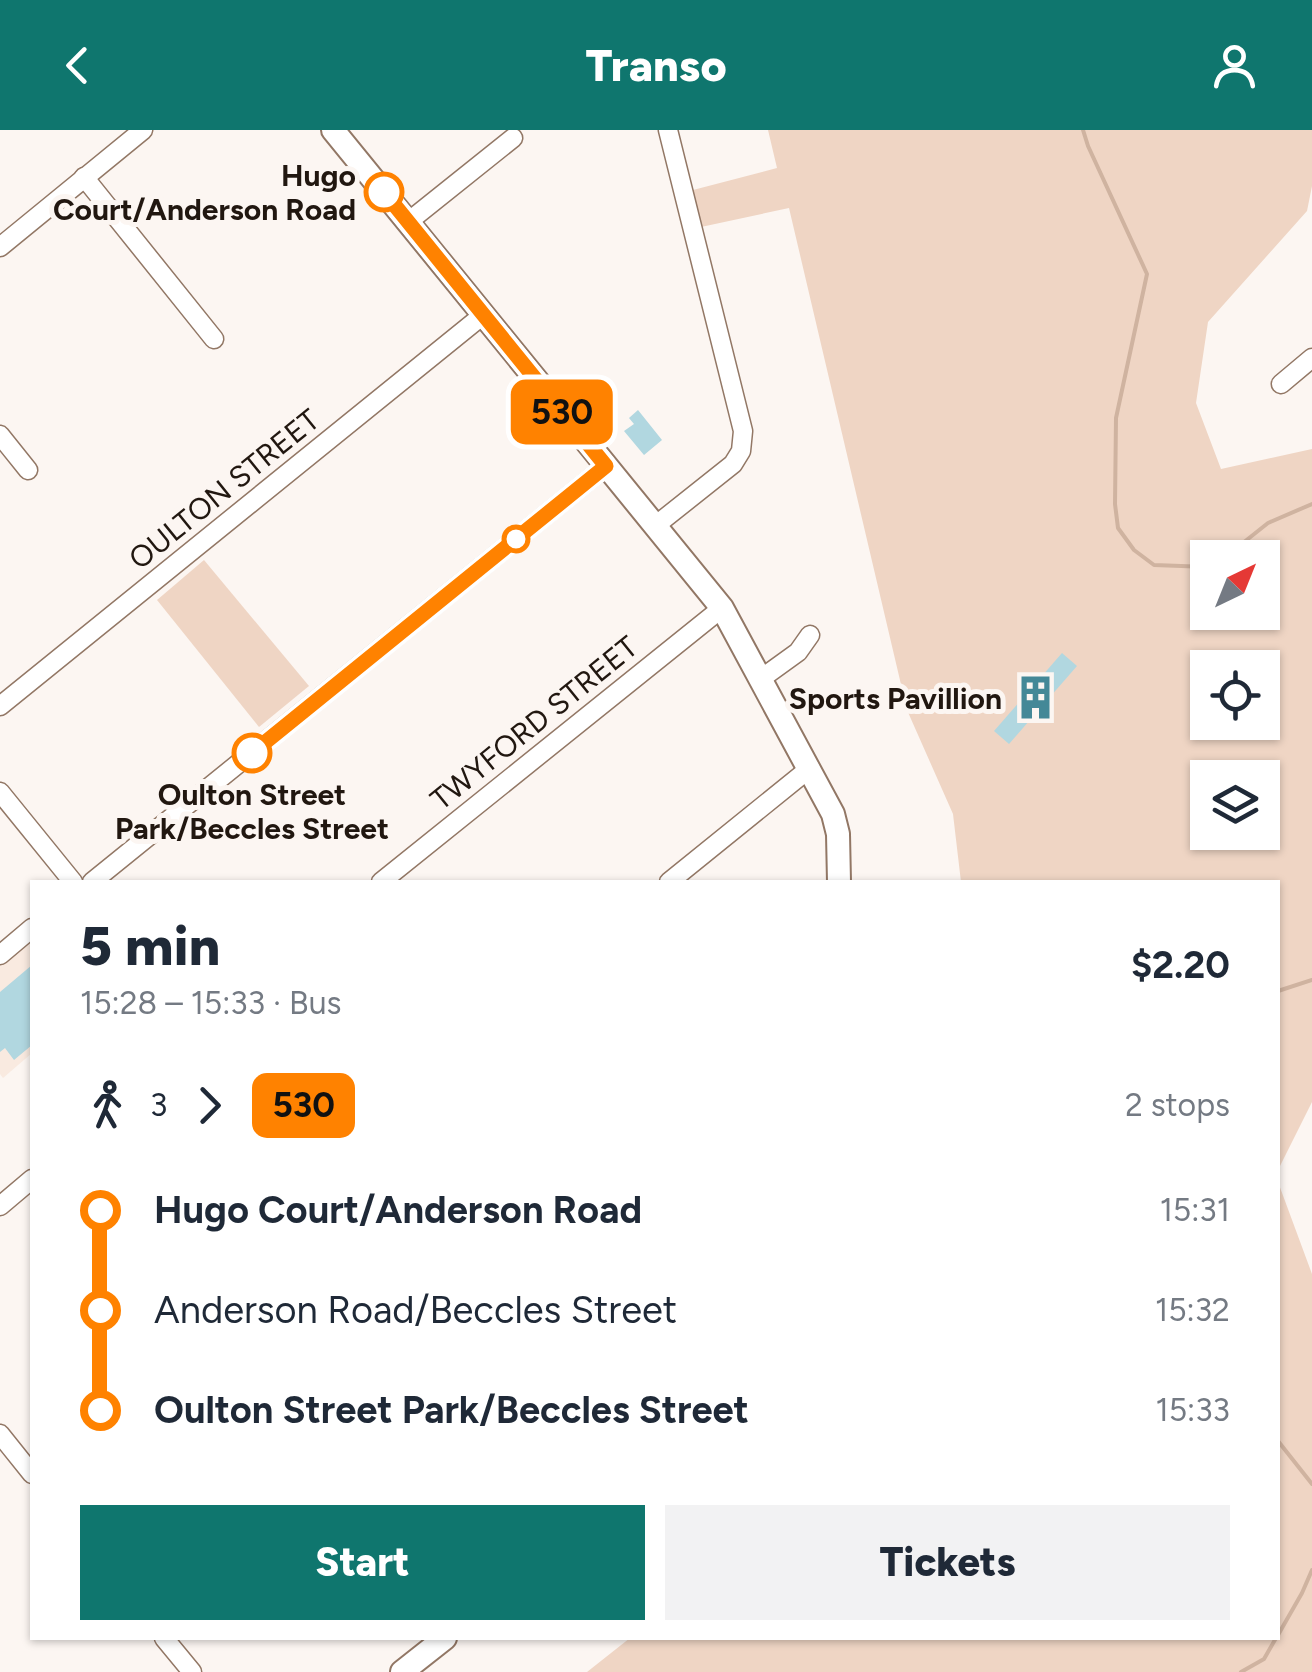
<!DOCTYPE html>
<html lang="en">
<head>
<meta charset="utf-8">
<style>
  body { margin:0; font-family:Figtree,sans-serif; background:#f2f2f3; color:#1f2937; height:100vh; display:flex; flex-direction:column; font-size:38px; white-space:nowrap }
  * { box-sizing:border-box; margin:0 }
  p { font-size:32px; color:#747a83 }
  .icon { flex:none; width:55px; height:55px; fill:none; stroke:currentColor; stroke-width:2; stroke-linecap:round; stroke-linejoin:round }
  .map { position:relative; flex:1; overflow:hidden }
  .drawer { position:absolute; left:30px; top:750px; width:1250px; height:760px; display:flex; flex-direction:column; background:#fff; border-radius:0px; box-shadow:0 2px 8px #0004 }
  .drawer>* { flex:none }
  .badge { padding:0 20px; border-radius:15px; font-size:35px; line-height:65px }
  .needle { width:65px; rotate:43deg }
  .tools { position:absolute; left:1190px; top:410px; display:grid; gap:20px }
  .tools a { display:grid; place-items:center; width:90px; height:90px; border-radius:0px; background:#fff; box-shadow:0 2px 8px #0004; font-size:50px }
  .map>.badge { position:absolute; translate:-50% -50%; box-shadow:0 0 0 5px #fff }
  .legs { display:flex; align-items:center; gap:15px; height:110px; padding:0 50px; font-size:32px }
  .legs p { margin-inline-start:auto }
  .headline { display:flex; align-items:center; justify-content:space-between; height:170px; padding:0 50px }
  h1 { font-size:55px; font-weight:800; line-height:75px }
  .primary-button { display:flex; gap:20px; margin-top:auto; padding:20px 50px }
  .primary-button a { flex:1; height:115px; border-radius:0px; background:#0f766e; color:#fff; font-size:40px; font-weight:800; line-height:115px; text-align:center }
  .primary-button a+a { background:#f2f2f3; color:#1f2937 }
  ul { padding:0 50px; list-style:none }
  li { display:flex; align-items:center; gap:35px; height:100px; font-size:38px }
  li i { display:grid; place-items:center; width:15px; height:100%; margin:0 12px; background:currentColor }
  li i::after { content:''; width:25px; height:25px; margin:-12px; border:8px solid; border-radius:50%; background:#fff }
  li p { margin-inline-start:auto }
  li:first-child i { background:linear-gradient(#0000 50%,currentColor 0) }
  li:last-child i { background:linear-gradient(currentColor 50%,#0000 0) }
  header { display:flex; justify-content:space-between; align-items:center; height:130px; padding:0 50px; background:#0f766e; color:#fff; font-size:45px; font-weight:800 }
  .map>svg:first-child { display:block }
</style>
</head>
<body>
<header><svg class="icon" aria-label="back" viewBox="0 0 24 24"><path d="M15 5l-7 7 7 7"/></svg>Transo<svg class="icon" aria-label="person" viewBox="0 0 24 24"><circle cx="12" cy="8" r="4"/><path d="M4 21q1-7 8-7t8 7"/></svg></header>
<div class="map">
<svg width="1312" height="1542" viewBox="0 0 1312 1542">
  <rect width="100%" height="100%" fill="#fcf6f2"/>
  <path fill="#f9eae0" d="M 32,808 L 32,923 L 3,948 L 0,944 L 0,834 Z"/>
  <g fill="#efd5c4" fill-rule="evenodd">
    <path d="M 768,0 L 1312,0 L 1312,56 L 1307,81 L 1208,192 L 1196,273 L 1221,339 L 1312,319 L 1312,972 L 1278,1040 L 1278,752 L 961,752 L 953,684 L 907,580 L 789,78 L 701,97 L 693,60 L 777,38 ZM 1208,428 L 1262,428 L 1262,482 L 1208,482 ZM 1208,538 L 1262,538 L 1262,592 L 1208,592 ZM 1208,648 L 1262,648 L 1262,702 L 1208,702 Z"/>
    <path d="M 204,430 L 309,556 L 259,597 L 157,470 Z"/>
    <path d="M 1278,1052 L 1312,1144 L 1312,1542 L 587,1542 L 630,1508 L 1278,1508 Z"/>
  </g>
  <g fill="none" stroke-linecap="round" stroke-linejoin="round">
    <g stroke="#cfb3a0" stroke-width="4">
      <path d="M 1083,0 L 1088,16 L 1147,144 L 1116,288 L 1115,374 L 1118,398 L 1134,420 L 1154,435 L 1208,437"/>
      <path d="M 1224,428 L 1268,393 L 1312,374"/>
      <path d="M 1278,861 L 1312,850"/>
      <path d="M 1278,1311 L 1312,1354"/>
      <path d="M 1278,1505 L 1302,1463 L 1312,1440"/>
      <path d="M 1241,1542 L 1264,1529 L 1276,1508"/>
    </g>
  </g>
  <g fill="#b1d7e0">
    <path d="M 638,280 L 662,310 L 644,325 L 624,301 L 634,294 L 629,288 Z"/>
    <path d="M 1062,523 L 1077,536 L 1009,614 L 994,601 Z"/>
    <path d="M 32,835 L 32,915 L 14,930 L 5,918 L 0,922 L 0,862 Z"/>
  </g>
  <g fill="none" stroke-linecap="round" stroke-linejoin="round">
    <defs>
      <g id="street">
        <path d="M 84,47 L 214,209"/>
        <path d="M 408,92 L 513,8"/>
        <path d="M 0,117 L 143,0"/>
        <path d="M 1281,254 L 1312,228"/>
        <path d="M 0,305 L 28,340"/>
        <path d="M 655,396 L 733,334 L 741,321 L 743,301 L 668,0"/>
        <path d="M 762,548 L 798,522 L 810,505"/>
        <path d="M 0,576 L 483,185"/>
        <path d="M 0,662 L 73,752"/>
        <path d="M 92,752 L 606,336"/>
        <path d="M 381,752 L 722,478"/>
        <path d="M 669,752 L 810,638"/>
        <path d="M 0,825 L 32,798"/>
        <path d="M 0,1076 L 32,1049"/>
        <path d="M 0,1304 L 32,1344"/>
        <path d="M 164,1508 L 192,1542"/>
      </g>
      <g id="secondary">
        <path d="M 333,0 L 722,478 L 833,684 L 838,704 L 839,752"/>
        <path d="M 402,1542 L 445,1508"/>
      </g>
    </defs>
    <use href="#street" stroke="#927765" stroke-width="21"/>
    <use href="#secondary" stroke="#927765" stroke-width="26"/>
    <use href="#street" stroke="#fff" stroke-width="18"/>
    <use href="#secondary" stroke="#fff" stroke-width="22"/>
  </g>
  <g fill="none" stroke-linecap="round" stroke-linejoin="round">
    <defs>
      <path id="line-1" d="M 252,623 L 606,336 L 384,62"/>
    </defs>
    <use href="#line-1" stroke="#fff" stroke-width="22"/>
    <use href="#line-1" stroke="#ff8200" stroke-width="15"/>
  </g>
  <defs>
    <symbol id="building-bare" viewBox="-9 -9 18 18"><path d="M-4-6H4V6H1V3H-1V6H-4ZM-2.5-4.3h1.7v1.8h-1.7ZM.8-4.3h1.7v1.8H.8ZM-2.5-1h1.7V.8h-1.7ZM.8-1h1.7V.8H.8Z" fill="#448897" stroke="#fcf6f2" stroke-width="2.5" paint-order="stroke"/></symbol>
  </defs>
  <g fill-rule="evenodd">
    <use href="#building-bare" x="1004" y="536" width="63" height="63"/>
  </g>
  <g fill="#fff" stroke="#ff8200" stroke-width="5">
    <circle cx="384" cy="62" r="18"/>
    <circle cx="516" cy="409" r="12"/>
    <circle cx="252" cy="623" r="18"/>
  </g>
  <g text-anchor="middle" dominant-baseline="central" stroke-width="10" stroke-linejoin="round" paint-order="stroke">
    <g font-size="30" font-weight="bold" fill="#211710" stroke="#fcf6f2" text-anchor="end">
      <text x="356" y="45">Hugo<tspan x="356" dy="34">Court/Anderson Road</tspan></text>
      <text x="252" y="664" text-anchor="middle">Oulton Street<tspan x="252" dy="34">Park/Beccles Street</tspan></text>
    </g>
    <g font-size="30" fill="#211710" stroke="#fcf6f2">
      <text transform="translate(224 359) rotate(-39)">OULTON STREET</text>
      <text transform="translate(534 593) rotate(-39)">TWYFORD STREET</text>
    </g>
    <g font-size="30" font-weight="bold" fill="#211710" stroke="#fcf6f2" text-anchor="end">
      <text x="1002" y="568">Sports Pavillion</text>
    </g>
  </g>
</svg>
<div class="tools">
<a><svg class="needle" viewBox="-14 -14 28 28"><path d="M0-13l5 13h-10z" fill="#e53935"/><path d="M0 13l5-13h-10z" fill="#747a83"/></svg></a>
<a><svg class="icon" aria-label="locate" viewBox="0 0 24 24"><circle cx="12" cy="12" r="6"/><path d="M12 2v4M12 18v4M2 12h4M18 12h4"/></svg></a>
<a><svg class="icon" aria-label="layers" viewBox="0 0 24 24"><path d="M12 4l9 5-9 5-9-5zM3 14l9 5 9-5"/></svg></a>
</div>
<b class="badge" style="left:562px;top:282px;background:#ff8200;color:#111">530</b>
<section class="drawer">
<div class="headline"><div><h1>5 min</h1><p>15:28 – 15:33 · Bus</p></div><b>$2.20</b></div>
<div class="legs"><svg class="icon" aria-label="walk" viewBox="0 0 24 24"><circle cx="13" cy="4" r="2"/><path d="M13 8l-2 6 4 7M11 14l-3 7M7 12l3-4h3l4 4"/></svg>3<svg class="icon" aria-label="forward" viewBox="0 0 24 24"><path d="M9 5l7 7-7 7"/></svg><b class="badge" style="background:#ff8200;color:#111">530</b><p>2 stops</p></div>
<ul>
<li><i style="color:#ff8200"></i><b>Hugo Court/Anderson Road</b><p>15:31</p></li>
<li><i style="color:#ff8200"></i><span>Anderson Road/Beccles Street</span><p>15:32</p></li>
<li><i style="color:#ff8200"></i><b>Oulton Street Park/Beccles Street</b><p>15:33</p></li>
</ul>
<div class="primary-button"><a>Start</a><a>Tickets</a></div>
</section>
</div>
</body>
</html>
